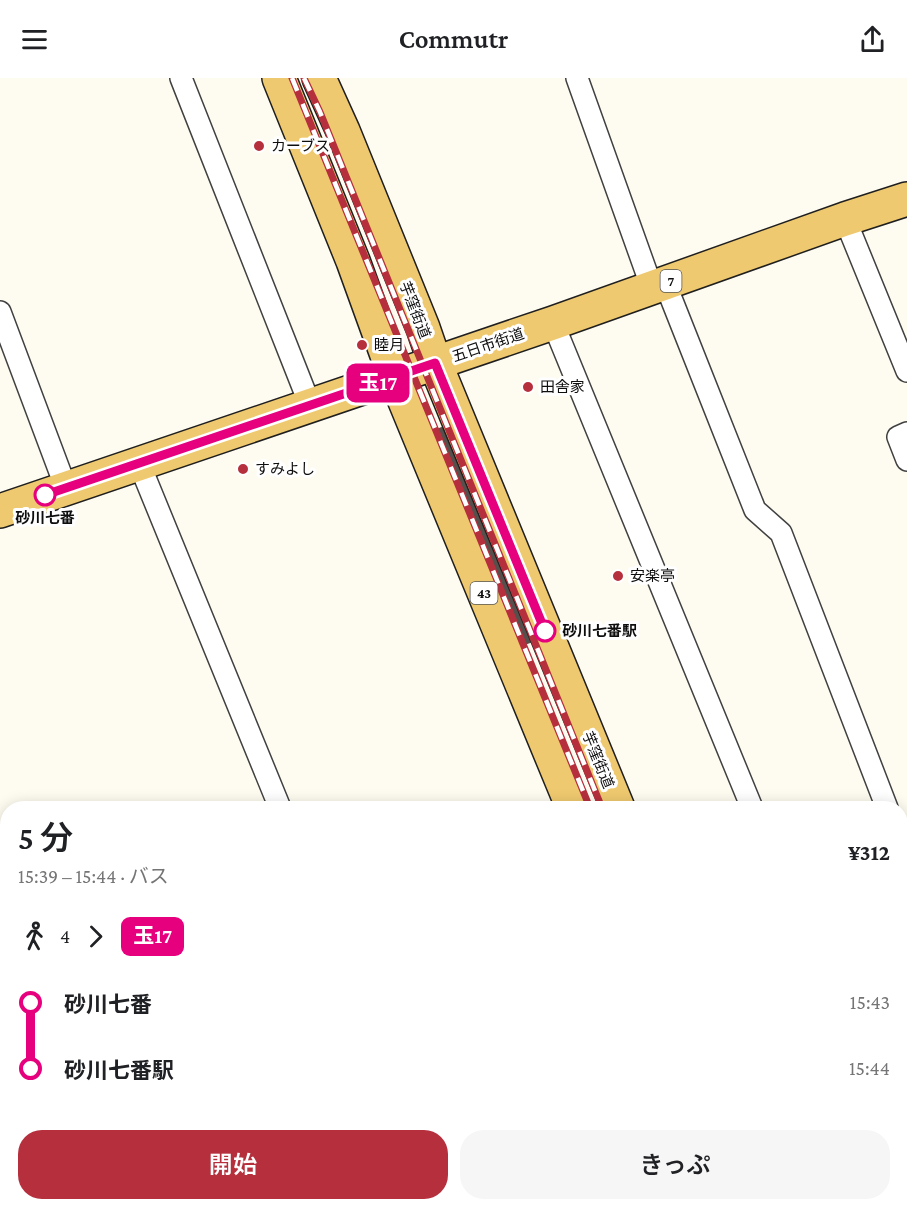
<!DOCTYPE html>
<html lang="ja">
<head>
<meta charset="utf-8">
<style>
  body { margin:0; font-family:"Crimson Pro","Noto Sans JP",serif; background:#f6f6f6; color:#202124; height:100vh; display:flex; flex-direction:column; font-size:22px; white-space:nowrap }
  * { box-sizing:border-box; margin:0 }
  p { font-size:20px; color:#757577 }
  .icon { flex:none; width:33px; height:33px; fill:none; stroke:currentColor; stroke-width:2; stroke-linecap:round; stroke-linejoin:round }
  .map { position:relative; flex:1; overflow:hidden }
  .side { position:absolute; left:0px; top:723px; width:908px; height:410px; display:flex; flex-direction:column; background:#fff; border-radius:24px 24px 0 0; box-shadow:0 3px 15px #0003 }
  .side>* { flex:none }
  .badge { padding:0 12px; border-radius:9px; font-size:21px; line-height:39px }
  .map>.badge { position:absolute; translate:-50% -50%; box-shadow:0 0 0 3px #fff }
  .legs { display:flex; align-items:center; gap:9px; height:66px; padding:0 18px; font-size:20px }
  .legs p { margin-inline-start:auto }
  .headline { display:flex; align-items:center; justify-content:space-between; height:102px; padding:0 18px }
  h1 { font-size:33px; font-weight:600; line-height:45px }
  .button { display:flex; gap:12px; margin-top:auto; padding:12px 18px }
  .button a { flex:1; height:69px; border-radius:24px; background:#b52f3d; color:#fff; font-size:24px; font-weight:600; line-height:69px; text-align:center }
  .button a+a { background:#f6f6f6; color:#202124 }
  ul { padding:0 18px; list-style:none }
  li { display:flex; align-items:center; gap:21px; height:66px; font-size:22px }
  li i { display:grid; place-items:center; width:9px; height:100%; margin:0 8px; background:currentColor }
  li i::after { content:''; width:15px; height:15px; margin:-8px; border:4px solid; border-radius:50%; background:#fff }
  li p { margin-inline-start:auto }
  li:first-child i { background:linear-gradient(#0000 50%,currentColor 0) }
  li:last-child i { background:linear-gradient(currentColor 50%,#0000 0) }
  header { display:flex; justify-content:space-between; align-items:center; height:78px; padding:0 18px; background:#fff; font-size:27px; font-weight:600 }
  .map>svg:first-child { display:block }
</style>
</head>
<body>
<header><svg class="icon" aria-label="menu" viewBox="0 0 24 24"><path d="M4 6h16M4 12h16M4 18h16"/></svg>Commutr<svg class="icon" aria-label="share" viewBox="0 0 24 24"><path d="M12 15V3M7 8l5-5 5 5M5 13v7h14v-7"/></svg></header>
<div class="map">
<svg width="907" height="1132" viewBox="0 0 907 1132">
  <rect width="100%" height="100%" fill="#fefbf0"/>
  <path fill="#564f4b" d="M 452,345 L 536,563 L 513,571 L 426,355 Z"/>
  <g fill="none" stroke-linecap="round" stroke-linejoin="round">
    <defs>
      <g id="street">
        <path d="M 181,0 L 310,327"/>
        <path d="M 577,0 L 652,210"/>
        <path d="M 845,141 L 907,293"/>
        <path d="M 665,205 L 755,432 L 781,455 L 887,730"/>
        <path d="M 0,234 L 66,410"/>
        <path d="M 553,245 L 752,730"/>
        <path d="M 907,355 L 898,359 L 907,382"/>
        <path d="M 139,385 L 280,730"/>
        <path d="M 900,765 L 907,783"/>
        <path d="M 0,786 L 8,804"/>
        <path d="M 0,972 L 8,989"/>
        <path d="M 0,1022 L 8,1019"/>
        <path d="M 900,1056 L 907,1053"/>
        <path d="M 137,1125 L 139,1132"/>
        <path d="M 381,1125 L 384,1132"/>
        <path d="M 495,1125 L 498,1132"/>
        <path d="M 43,1132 L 63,1125"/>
        <path d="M 426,1132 L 443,1125"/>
      </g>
      <g id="primary">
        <path d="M 279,0 L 353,183 L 395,299 L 573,730"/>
        <path d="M 319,0 L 343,53 L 423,250 L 435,285 L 618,730"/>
        <path d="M 0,433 L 553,245 L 845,141 L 907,121"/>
        <path d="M 729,1125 L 732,1132"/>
        <path d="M 776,1125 L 779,1132"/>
      </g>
    </defs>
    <use href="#street" stroke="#414141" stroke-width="24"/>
    <use href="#primary" stroke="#1f1f1f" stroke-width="36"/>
    <use href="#street" stroke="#fff" stroke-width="21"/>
    <use href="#primary" stroke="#efc96f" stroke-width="33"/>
    <defs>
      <g id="rail">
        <path d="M 292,0 L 590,730"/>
        <path d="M 304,0 L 320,34 L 602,730"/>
        <path d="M 749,1125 L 752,1132"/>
        <path d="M 762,1125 L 765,1132"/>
      </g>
    </defs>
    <use href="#rail" stroke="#b52f3d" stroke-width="7"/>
    <use href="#rail" stroke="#fff" stroke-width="4.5" stroke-dasharray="14" stroke-linecap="butt"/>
  </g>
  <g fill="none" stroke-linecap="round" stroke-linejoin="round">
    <defs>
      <path id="line-1" d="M 45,417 L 435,285 L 545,553"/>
    </defs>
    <use href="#line-1" stroke="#fff" stroke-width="14"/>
    <use href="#line-1" stroke="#e6007e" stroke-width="9"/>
  </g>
  <g fill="#b52f3d" stroke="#fff" stroke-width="2">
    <circle cx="259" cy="68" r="6"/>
    <circle cx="362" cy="267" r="6"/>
    <circle cx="528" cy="309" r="6"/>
    <circle cx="243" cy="391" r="6"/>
    <circle cx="618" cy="498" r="6"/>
  </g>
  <g fill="#fff" stroke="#e6007e" stroke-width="3">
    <circle cx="45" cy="417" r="10"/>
    <circle cx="545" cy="553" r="10"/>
  </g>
  <g text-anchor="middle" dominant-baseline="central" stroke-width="6" stroke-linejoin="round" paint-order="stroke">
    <g fill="#fff" stroke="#565656" stroke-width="1.5">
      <rect x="660.5" y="192" width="21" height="22" rx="4.5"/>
      <rect x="470.5" y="504" width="27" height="22" rx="4.5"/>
    </g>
    <g font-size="14" font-weight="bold" fill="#0e0e0e">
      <text x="671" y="203">7</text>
      <text x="484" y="515">43</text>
    </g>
    <g font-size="15" fill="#0e0e0e" stroke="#fff" text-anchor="start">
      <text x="271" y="68">カーブス</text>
      <text x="374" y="267">睦月</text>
      <text x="540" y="309">田舎家</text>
      <text x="255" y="391">すみよし</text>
      <text x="630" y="498">安楽亭</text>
    </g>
    <g font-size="15" fill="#0e0e0e" stroke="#fff">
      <text transform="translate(415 232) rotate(69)">芋窪街道</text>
      <text transform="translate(488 267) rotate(-19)">五日市街道</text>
      <text transform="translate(598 682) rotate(68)">芋窪街道</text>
    </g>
    <g font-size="15" font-weight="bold" fill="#0e0e0e" stroke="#fff">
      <text x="45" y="440">砂川七番</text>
      <text x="562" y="553" text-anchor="start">砂川七番駅</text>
    </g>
  </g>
</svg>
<b class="badge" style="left:378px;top:305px;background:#e6007e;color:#fff">玉17</b>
<section class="side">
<div class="headline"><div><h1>5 分</h1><p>15:39 – 15:44 · バス</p></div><b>¥312</b></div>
<div class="legs"><svg class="icon" aria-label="walk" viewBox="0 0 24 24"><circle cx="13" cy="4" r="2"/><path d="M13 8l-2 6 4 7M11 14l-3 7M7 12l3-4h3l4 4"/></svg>4<svg class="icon" aria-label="forward" viewBox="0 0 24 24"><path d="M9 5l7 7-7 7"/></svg><b class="badge" style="background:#e6007e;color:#fff">玉17</b></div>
<ul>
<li><i style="color:#e6007e"></i><b>砂川七番</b><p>15:43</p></li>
<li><i style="color:#e6007e"></i><b>砂川七番駅</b><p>15:44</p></li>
</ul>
<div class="button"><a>開始</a><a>きっぷ</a></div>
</section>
</div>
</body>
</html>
